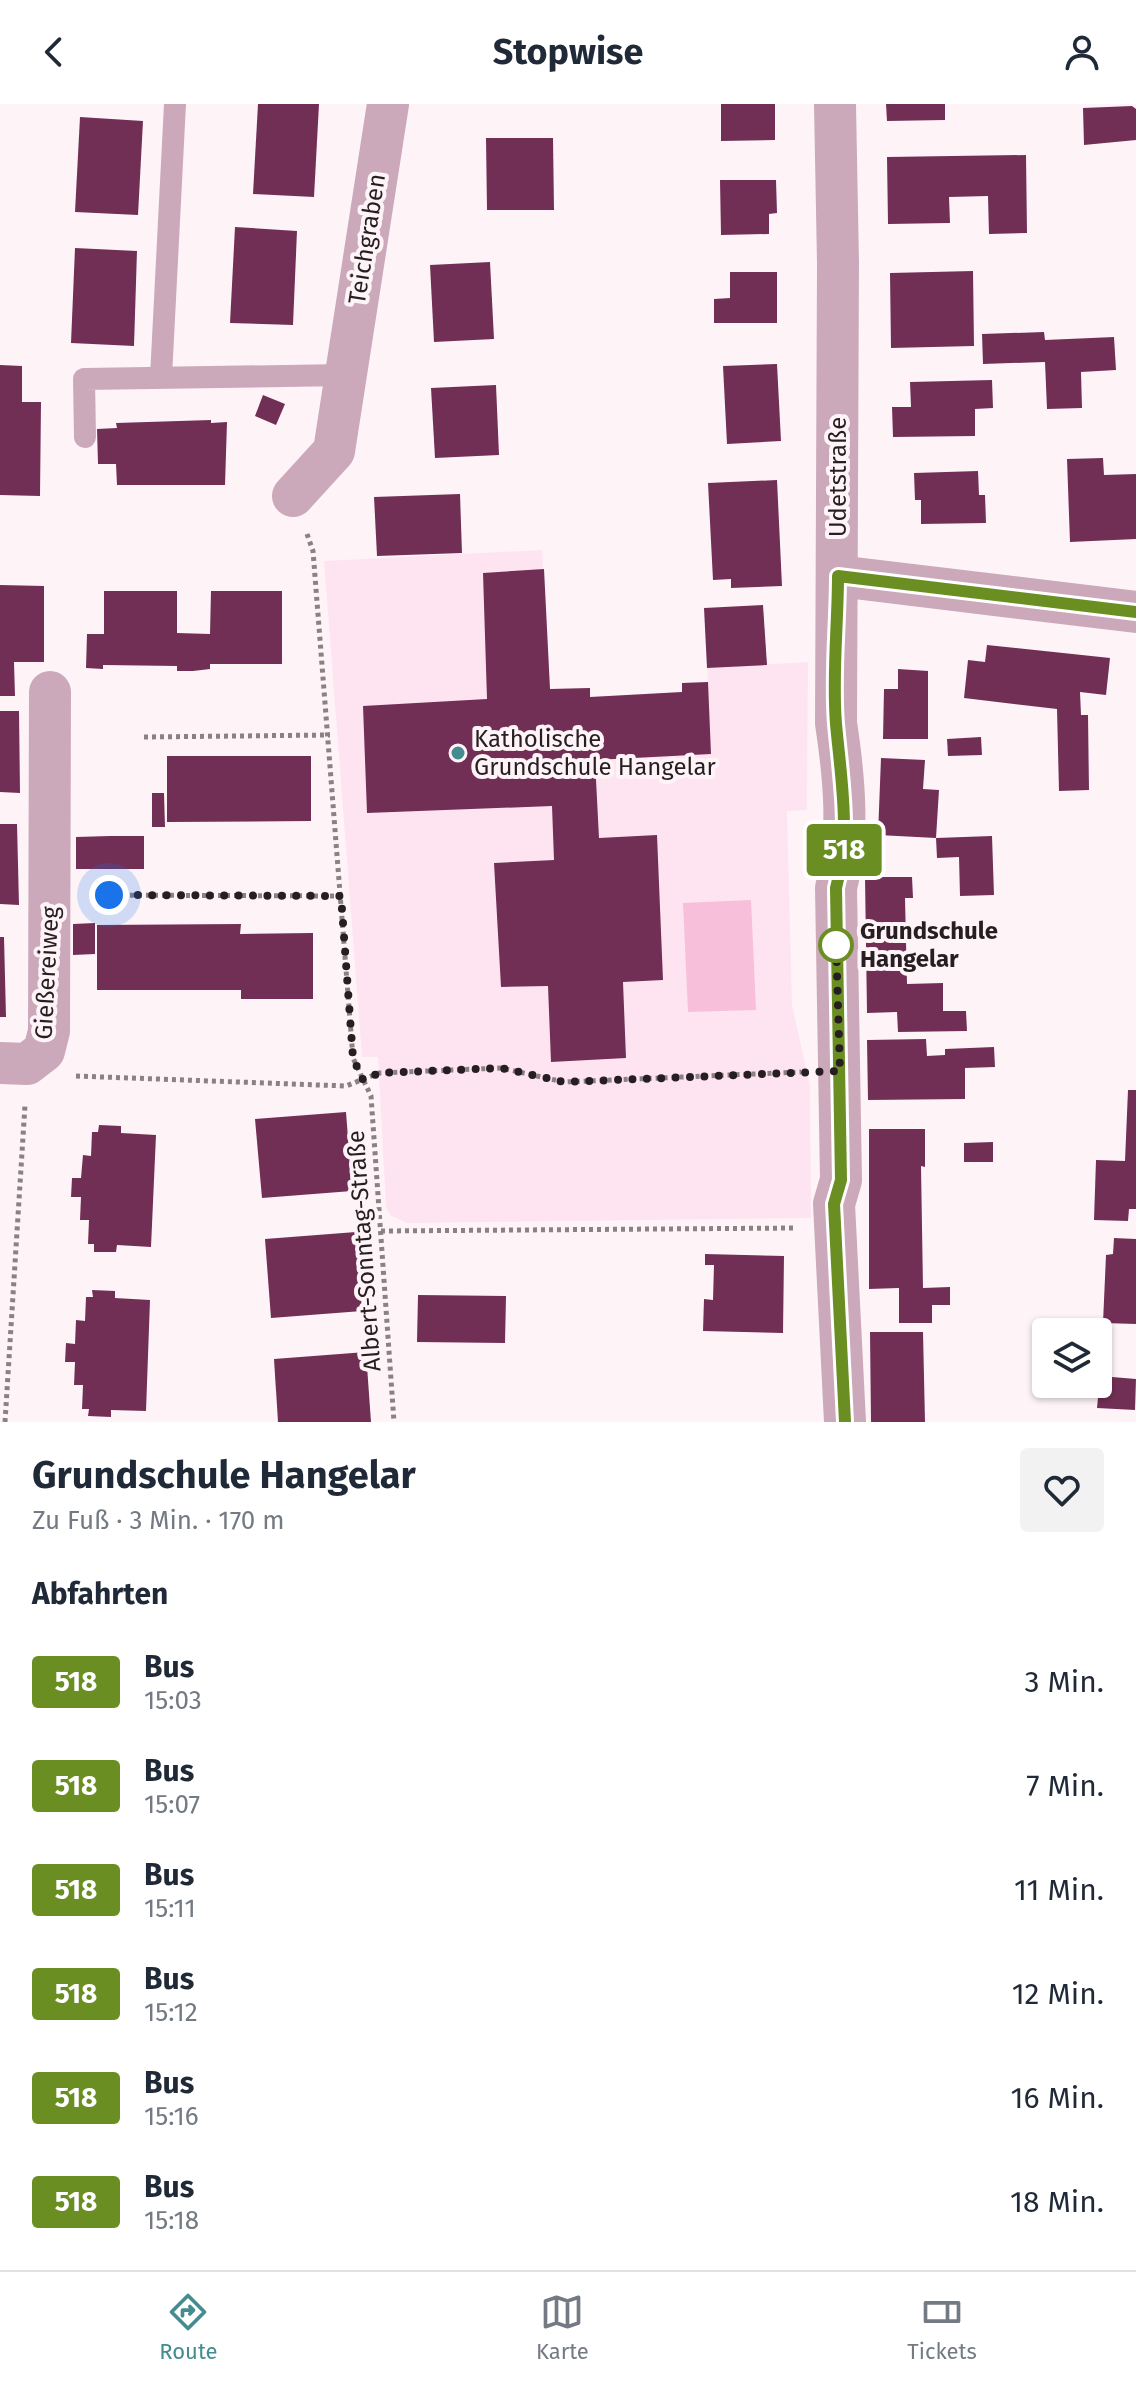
<!DOCTYPE html>
<html lang="de">
<head>
<meta charset="utf-8">
<style>
  body { margin:0; font-family:"Fira Sans",sans-serif; background:#f2f2f3; color:#1f2937; height:100vh; display:flex; flex-direction:column; font-size:30px; white-space:nowrap }
  * { box-sizing:border-box; margin:0 }
  p { font-size:26px; color:#747a83 }
  .icon { flex:none; width:44px; height:44px; fill:none; stroke:currentColor; stroke-width:2; stroke-linecap:round; stroke-linejoin:round }
  .map { position:relative; height:1318px; overflow:hidden }
  .sheet { display:flex; flex-direction:column; background:#fff; flex:1 }
  .sheet>* { flex:none }
  .badge { padding:0 16px; border-radius:6px; font-size:28px; line-height:52px }
  .fabs { position:absolute; left:1032px; top:1214px; display:grid; gap:16px }
  .fabs a { display:grid; place-items:center; width:80px; height:80px; border-radius:8px; background:#fff; box-shadow:0 2px 6px #0004; font-size:40px }
  .you { position:absolute; width:40px; height:40px; margin:-20px; border:6px solid #fff; border-radius:50%; background:#1a73e8; box-shadow:0 0 0 12px #1a73e833 }
  .map>.badge { position:absolute; translate:-50% -50%; box-shadow:0 0 0 4px #fff }
  h2 { padding:0 32px; font-size:30px; line-height:72px }
  .round { display:grid; place-items:center; flex:none; width:84px; height:84px; border-radius:8px; background:#f2f2f3 }
  .headline { display:flex; align-items:center; justify-content:space-between; height:136px; padding:0 32px }
  h1 { font-size:38px; font-weight:700; line-height:60px }
  ul { padding:0; list-style:none }
  li { display:flex; align-items:center; gap:24px; height:104px; padding:0 32px }
  li div { flex:1 }
  li b { display:block; font-size:30px }
  li em { font-style:normal }
  li .badge { min-width:88px; font-weight:700; text-align:center }
  header { display:flex; justify-content:space-between; align-items:center; height:104px; padding:0 32px; background:#fff; font-size:36px; font-weight:700 }
  .menu { display:flex; justify-content:space-around; align-items:center; height:112px; border-top:2px solid #e0e1e3; background:#fff; font-size:22px; color:#747a83 }
  .menu a { display:grid; justify-items:center; gap:4px }
  .menu .on { color:#448c8f }
  .map>svg:first-child { display:block }
</style>
</head>
<body>
<header><svg class="icon" aria-label="back" viewBox="0 0 24 24"><path d="M15 5l-7 7 7 7"/></svg>Stopwise<svg class="icon" aria-label="person" viewBox="0 0 24 24"><circle cx="12" cy="8" r="4"/><path d="M4 21q1-7 8-7t8 7"/></svg></header>
<div class="map">
<svg width="1136" height="1318" viewBox="0 0 1136 1318">
  <rect width="100%" height="100%" fill="#fef4f8"/>
  <path fill="#fee4f0" d="M 542,446 L 550,585 L 590,584 L 591,593 L 682,588 L 682,579 L 708,578 L 707,564 L 808,558 L 807,706 L 787,707 L 792,901 L 810,982 L 811,1114 L 407,1119 L 390,1111 L 386,1103 L 378,953 L 362,953 L 324,457 Z"/>
  <path fill="#f8bfda" d="M 751,796 L 756,906 L 688,908 L 683,799 Z"/>
  <g fill="#722f55">
    <path d="M 258,0 L 319,0 L 314,93 L 253,90 Z"/>
    <path d="M 721,0 L 775,0 L 775,36 L 721,37 Z"/>
    <path d="M 886,0 L 945,0 L 945,16 L 887,17 Z"/>
    <path d="M 1132,2 L 1136,5 L 1136,36 L 1084,41 L 1083,4 Z"/>
    <path d="M 80,13 L 143,17 L 138,111 L 75,108 Z"/>
    <path d="M 486,34 L 553,34 L 554,106 L 487,106 Z"/>
    <path d="M 1026,51 L 1027,129 L 989,130 L 988,92 L 949,93 L 950,119 L 888,120 L 887,53 Z"/>
    <path d="M 720,76 L 776,76 L 777,109 L 769,110 L 769,130 L 721,131 Z"/>
    <path d="M 235,123 L 297,127 L 293,221 L 230,219 Z"/>
    <path d="M 75,144 L 137,147 L 134,242 L 71,239 Z"/>
    <path d="M 490,158 L 494,235 L 434,238 L 430,161 Z"/>
    <path d="M 973,167 L 974,242 L 891,244 L 890,169 Z"/>
    <path d="M 730,168 L 777,168 L 777,219 L 714,219 L 714,195 L 730,194 Z"/>
    <path d="M 1044,228 L 1045,236 L 1114,233 L 1116,266 L 1081,268 L 1082,304 L 1047,305 L 1045,258 L 983,260 L 982,230 Z"/>
    <path d="M 777,260 L 781,337 L 727,340 L 723,262 Z"/>
    <path d="M 0,261 L 22,262 L 22,298 L 41,298 L 40,392 L 0,391 Z"/>
    <path d="M 992,276 L 993,304 L 975,305 L 975,332 L 893,333 L 892,303 L 911,303 L 910,278 Z"/>
    <path d="M 496,281 L 499,351 L 435,354 L 431,284 Z"/>
    <path d="M 263,291 L 285,300 L 276,321 L 255,312 Z"/>
    <path d="M 211,316 L 211,319 L 227,318 L 225,381 L 117,381 L 116,360 L 98,360 L 97,325 L 117,324 L 116,319 Z"/>
    <path d="M 1103,354 L 1104,371 L 1136,370 L 1136,435 L 1070,438 L 1067,355 Z"/>
    <path d="M 978,367 L 979,391 L 985,391 L 986,419 L 921,420 L 921,396 L 915,396 L 914,369 Z"/>
    <path d="M 777,376 L 782,482 L 731,484 L 731,475 L 713,476 L 708,379 Z"/>
    <path d="M 460,390 L 462,449 L 377,452 L 374,393 Z"/>
    <path d="M 544,465 L 550,585 L 590,584 L 590,593 L 682,588 L 682,579 L 708,578 L 711,650 L 595,656 L 599,734 L 657,731 L 663,876 L 623,878 L 626,954 L 551,958 L 548,882 L 501,883 L 494,759 L 554,756 L 552,702 L 367,709 L 363,602 L 487,595 L 483,469 Z"/>
    <path d="M 0,481 L 44,482 L 44,558 L 14,558 L 15,592 L 0,592 Z"/>
    <path d="M 104,487 L 177,487 L 177,529 L 210,530 L 211,487 L 282,487 L 282,560 L 210,560 L 210,565 L 193,567 L 177,567 L 177,562 L 103,561 L 103,565 L 86,564 L 87,530 L 104,530 Z"/>
    <path d="M 763,501 L 767,561 L 707,564 L 704,504 Z"/>
    <path d="M 987,541 L 1110,554 L 1106,591 L 1080,588 L 1081,611 L 1088,611 L 1089,686 L 1059,687 L 1057,605 L 964,594 L 968,556 L 985,558 Z"/>
    <path d="M 898,565 L 928,567 L 928,635 L 883,635 L 884,585 L 898,585 Z"/>
    <path d="M 0,607 L 19,607 L 20,689 L 0,688 Z"/>
    <path d="M 981,633 L 982,651 L 948,652 L 947,635 Z"/>
    <path d="M 167,652 L 311,652 L 311,717 L 167,718 Z"/>
    <path d="M 881,654 L 925,656 L 923,685 L 939,686 L 936,734 L 992,732 L 994,791 L 960,792 L 959,753 L 937,754 L 936,734 L 878,731 Z"/>
    <path d="M 152,689 L 164,689 L 165,723 L 152,723 Z"/>
    <path d="M 0,720 L 17,720 L 19,801 L 0,800 Z"/>
    <path d="M 110,732 L 144,732 L 144,765 L 76,765 L 76,733 Z"/>
    <path d="M 865,773 L 912,773 L 913,794 L 905,794 L 907,880 L 943,879 L 943,907 L 966,907 L 967,927 L 898,928 L 897,908 L 867,909 Z"/>
    <path d="M 95,819 L 95,850 L 73,851 L 73,820 Z"/>
    <path d="M 241,820 L 240,830 L 313,829 L 313,895 L 241,895 L 241,886 L 97,886 L 97,821 Z"/>
    <path d="M 0,833 L 4,833 L 6,913 L 0,913 Z"/>
    <path d="M 926,935 L 927,952 L 945,951 L 945,945 L 994,943 L 995,963 L 965,964 L 965,995 L 868,996 L 867,936 Z"/>
    <path d="M 1128,986 L 1136,986 L 1136,1105 L 1129,1105 L 1128,1117 L 1094,1116 L 1096,1056 L 1125,1057 Z"/>
    <path d="M 346,1008 L 352,1087 L 262,1094 L 255,1015 Z"/>
    <path d="M 99,1021 L 121,1022 L 121,1029 L 156,1031 L 151,1143 L 117,1141 L 116,1148 L 94,1148 L 94,1140 L 88,1140 L 89,1116 L 80,1116 L 81,1093 L 71,1093 L 72,1074 L 81,1074 L 83,1051 L 91,1052 L 92,1028 L 98,1028 Z"/>
    <path d="M 869,1025 L 925,1025 L 925,1063 L 921,1062 L 923,1184 L 950,1183 L 950,1201 L 932,1201 L 932,1219 L 899,1219 L 899,1184 L 869,1185 Z"/>
    <path d="M 993,1038 L 993,1058 L 964,1058 L 964,1039 Z"/>
    <path d="M 356,1128 L 362,1207 L 271,1214 L 265,1135 Z"/>
    <path d="M 1114,1134 L 1136,1135 L 1136,1220 L 1103,1219 L 1106,1151 L 1113,1150 Z"/>
    <path d="M 705,1150 L 784,1152 L 783,1229 L 703,1227 L 704,1195 L 713,1196 L 714,1161 L 705,1161 Z"/>
    <path d="M 92,1186 L 115,1187 L 115,1194 L 150,1196 L 146,1307 L 111,1306 L 111,1313 L 88,1312 L 89,1305 L 82,1305 L 83,1281 L 74,1281 L 75,1258 L 65,1258 L 66,1239 L 75,1240 L 76,1216 L 85,1217 L 86,1193 L 93,1193 Z"/>
    <path d="M 418,1191 L 506,1192 L 505,1239 L 417,1238 Z"/>
    <path d="M 870,1228 L 923,1228 L 925,1318 L 871,1318 Z"/>
    <path d="M 366,1248 L 371,1318 L 278,1318 L 274,1255 Z"/>
    <path d="M 1100,1272 L 1136,1275 L 1135,1306 L 1097,1304 Z"/>
  </g>
  <g fill="none" stroke-linecap="round" stroke-linejoin="round">
    <g stroke="#8a8185" stroke-width="5" stroke-dasharray="4 4" stroke-linecap="butt">
      <path d="M 307,430 L 313,447 L 353,954 L 371,992 L 394,1318"/>
      <path d="M 144,633 L 330,631"/>
      <path d="M 90,791 L 341,792"/>
      <path d="M 76,972 L 346,982 L 379,969 L 501,964 L 564,978 L 801,968"/>
      <path d="M 381,1127 L 796,1124"/>
      <path d="M 5,1318 L 25,1001"/>
    </g>
    <g stroke="#cca9ba" stroke-width="22">
      <path d="M 161,273 L 175,0"/>
      <path d="M 85,333 L 84,275 L 346,271"/>
    </g>
    <g stroke="#cca9ba" stroke-width="42">
      <path d="M 835,0 L 838,159 L 836,619 C 844,672 850,731 836,784 L 841,1076 L 834,1100 L 845,1318"/>
      <path d="M 293,392 L 334,347 L 388,0"/>
      <path d="M 838,472 L 1136,508"/>
      <path d="M 0,959 L 27,960 L 44,947 L 49,927 L 50,588"/>
    </g>
  </g>
  <g fill="none" stroke-linecap="round" stroke-linejoin="round">
    <defs>
      <path id="line" d="M 845,1318 L 834,1100 L 841,1076 L 836,784 C 851,730 841,675 836,620 C 832,571 838,520 838,472 L 1136,508"/>
    </defs>
    <use href="#line" stroke="#fff" stroke-width="18"/>
    <use href="#line" stroke="#6b8e23" stroke-width="12"/>
    <path stroke="#271e22" stroke-width="8" stroke-dasharray="0 14.4" d="M 109,791 L 341,792 L 353,954 L 363,976 L 379,969 L 501,964 L 564,978 L 840,967 L 836,836 L 836,841"/>
  </g>
  <circle fill="#448c8f" stroke="#fef4f8" stroke-width="3" cx="458" cy="649" r="8"/>
  <circle fill="#fff" stroke="#6b8e23" stroke-width="4" cx="836" cy="841" r="16"/>
  <g text-anchor="middle" dominant-baseline="central" stroke-width="8" stroke-linejoin="round" paint-order="stroke">
    <g font-size="24" fill="#271e22" stroke="#fef4f8">
      <text transform="translate(367 135) rotate(-81)">Teichgraben</text>
      <text transform="translate(838 373) rotate(-90)">Udetstraße</text>
      <text transform="translate(47 869) rotate(-87)">Gießereiweg</text>
      <text transform="translate(364 1147) rotate(-94)">Albert-Sonntag-Straße</text>
    </g>
    <g font-size="24" fill="#271e22" stroke="#fef4f8" text-anchor="start">
      <text x="474" y="635">Katholische<tspan x="474" dy="28">Grundschule Hangelar</tspan></text>
    </g>
    <g font-size="24" font-weight="bold" fill="#271e22" stroke="#fef4f8" text-anchor="start">
      <text x="860" y="827">Grundschule<tspan x="860" dy="28">Hangelar</tspan></text>
    </g>
  </g>
</svg>
<div class="fabs">
<a><svg class="icon" aria-label="layers" viewBox="0 0 24 24"><path d="M12 4l9 5-9 5-9-5zM3 14l9 5 9-5"/></svg></a>
</div>
<div class="you" style="left:109px;top:791px"></div>
<b class="badge" style="left:844px;top:746px;background:#6b8e23;color:#fff">518</b>
</div>
<section class="sheet">
<div class="headline"><div><h1>Grundschule Hangelar</h1><p>Zu Fuß · 3 Min. · 170 m</p></div><a class="round"><svg class="icon" aria-label="heart" viewBox="0 0 24 24"><path d="M12 20l-8-8c-3-5 5-10 8-4 3-6 11-1 8 4z"/></svg></a></div>
<h2>Abfahrten</h2>
<ul>
<li><span class="badge" style="background:#6b8e23;color:#fff">518</span><div><b>Bus</b><p>15:03</p></div><em>3 Min.</em></li>
<li><span class="badge" style="background:#6b8e23;color:#fff">518</span><div><b>Bus</b><p>15:07</p></div><em>7 Min.</em></li>
<li><span class="badge" style="background:#6b8e23;color:#fff">518</span><div><b>Bus</b><p>15:11</p></div><em>11 Min.</em></li>
<li><span class="badge" style="background:#6b8e23;color:#fff">518</span><div><b>Bus</b><p>15:12</p></div><em>12 Min.</em></li>
<li><span class="badge" style="background:#6b8e23;color:#fff">518</span><div><b>Bus</b><p>15:16</p></div><em>16 Min.</em></li>
<li><span class="badge" style="background:#6b8e23;color:#fff">518</span><div><b>Bus</b><p>15:18</p></div><em>18 Min.</em></li>
</ul>
</section>
<nav class="menu">
<a class="on"><svg class="icon" aria-label="directions" viewBox="0 0 24 24"><path d="M12 3l9 9-9 9-9-9zM9 14v-3h6M13 9l2 2-2 2"/></svg>Route</a>
<a><svg class="icon" aria-label="map" viewBox="0 0 24 24"><path d="M3 6l6-2 6 2 6-2v14l-6 2-6-2-6 2zM9 4v14M15 6v14"/></svg>Karte</a>
<a><svg class="icon" aria-label="tickets" viewBox="0 0 24 24"><path d="M3 7h18v10H3zM15 7v10"/></svg>Tickets</a>
</nav>
</body>
</html>
